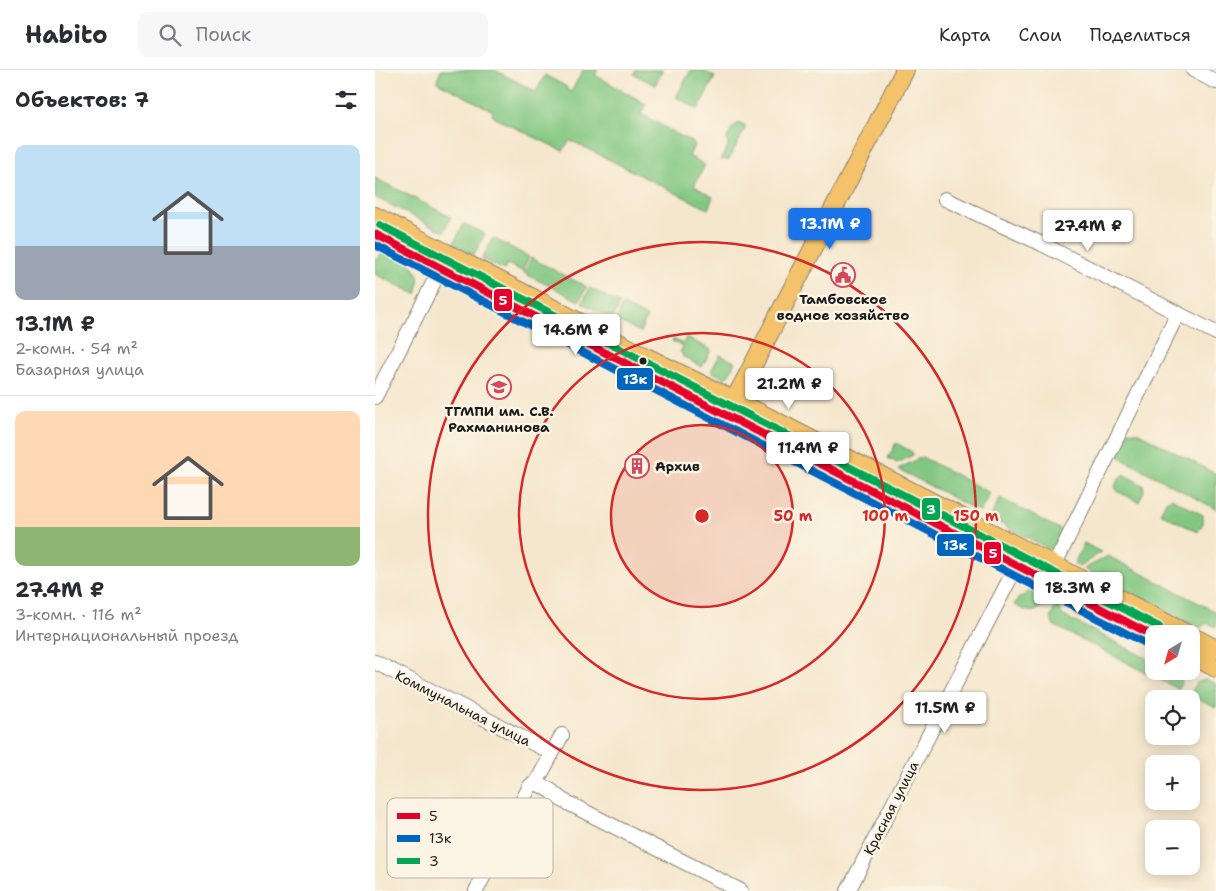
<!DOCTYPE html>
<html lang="ru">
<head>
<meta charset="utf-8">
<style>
	:root { --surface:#fff; --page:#f7f7f7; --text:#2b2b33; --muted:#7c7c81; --line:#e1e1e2; --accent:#1a73e8 }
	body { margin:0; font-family:"Shantell Sans",sans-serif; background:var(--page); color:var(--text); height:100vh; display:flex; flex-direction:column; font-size:19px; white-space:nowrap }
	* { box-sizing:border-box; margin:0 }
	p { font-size:16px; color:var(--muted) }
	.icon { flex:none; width:28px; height:28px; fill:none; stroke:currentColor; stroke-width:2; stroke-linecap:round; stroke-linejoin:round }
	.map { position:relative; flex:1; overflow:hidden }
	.sheet { display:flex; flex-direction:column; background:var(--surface); width:375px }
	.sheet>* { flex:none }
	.needle { width:32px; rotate:217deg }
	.controls { position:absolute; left:770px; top:555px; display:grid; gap:10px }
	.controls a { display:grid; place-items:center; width:55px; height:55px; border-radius:10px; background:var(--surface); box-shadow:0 2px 12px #0003; font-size:25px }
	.price { position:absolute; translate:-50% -42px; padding:0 11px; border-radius:5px; background:#fff; color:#222; font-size:16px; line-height:32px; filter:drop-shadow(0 1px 2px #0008) }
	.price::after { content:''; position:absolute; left:50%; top:30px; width:15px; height:11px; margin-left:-8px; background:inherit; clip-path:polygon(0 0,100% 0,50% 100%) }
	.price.active { background:var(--accent); color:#fff }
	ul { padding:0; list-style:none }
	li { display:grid; align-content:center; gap:10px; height:265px; padding:0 15px }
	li+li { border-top:1px solid var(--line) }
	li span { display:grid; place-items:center; height:155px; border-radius:10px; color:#555 }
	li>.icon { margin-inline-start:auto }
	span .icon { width:90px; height:90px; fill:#fffc; stroke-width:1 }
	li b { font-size:21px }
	h2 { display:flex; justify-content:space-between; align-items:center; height:60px; padding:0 15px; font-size:21px }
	header { display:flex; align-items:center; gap:30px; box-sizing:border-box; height:70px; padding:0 25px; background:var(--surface); border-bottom:1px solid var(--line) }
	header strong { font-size:24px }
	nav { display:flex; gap:28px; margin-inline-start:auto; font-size:18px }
	.search { width:350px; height:45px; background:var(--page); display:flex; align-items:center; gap:12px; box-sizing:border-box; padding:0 18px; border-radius:10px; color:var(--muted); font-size:19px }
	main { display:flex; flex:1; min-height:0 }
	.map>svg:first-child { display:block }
</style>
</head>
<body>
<header>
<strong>Habito</strong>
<div class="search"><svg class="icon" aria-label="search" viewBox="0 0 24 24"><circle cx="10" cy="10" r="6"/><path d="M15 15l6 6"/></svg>Поиск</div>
<nav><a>Карта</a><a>Слои</a><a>Поделиться</a></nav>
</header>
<main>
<section class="sheet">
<h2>Объектов: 7<svg class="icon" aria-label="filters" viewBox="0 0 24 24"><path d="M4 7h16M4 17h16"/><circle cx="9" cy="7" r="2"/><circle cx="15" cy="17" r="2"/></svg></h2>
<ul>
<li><span style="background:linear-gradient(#bfe0f5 65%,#9aa5b1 0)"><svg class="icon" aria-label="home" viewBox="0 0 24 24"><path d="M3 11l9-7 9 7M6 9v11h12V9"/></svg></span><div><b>13.1M ₽</b><p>2-комн. · 54 m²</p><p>Базарная улица</p></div></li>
<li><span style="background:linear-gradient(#ffd9b3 75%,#8fb573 0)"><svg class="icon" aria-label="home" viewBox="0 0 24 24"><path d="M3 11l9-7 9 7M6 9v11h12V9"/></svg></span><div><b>27.4M ₽</b><p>3-комн. · 116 m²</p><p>Интернациональный проезд</p></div></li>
</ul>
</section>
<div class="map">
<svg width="841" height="821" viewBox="0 0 841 821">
	<rect width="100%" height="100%" fill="#fcf5e5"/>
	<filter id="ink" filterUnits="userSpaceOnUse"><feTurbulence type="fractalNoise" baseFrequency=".02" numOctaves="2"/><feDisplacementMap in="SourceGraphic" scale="10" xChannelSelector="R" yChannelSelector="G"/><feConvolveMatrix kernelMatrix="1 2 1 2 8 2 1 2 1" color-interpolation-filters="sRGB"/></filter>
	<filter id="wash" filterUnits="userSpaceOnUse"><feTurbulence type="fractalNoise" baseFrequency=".0096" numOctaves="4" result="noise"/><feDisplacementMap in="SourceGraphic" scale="20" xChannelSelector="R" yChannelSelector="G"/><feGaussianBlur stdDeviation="1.12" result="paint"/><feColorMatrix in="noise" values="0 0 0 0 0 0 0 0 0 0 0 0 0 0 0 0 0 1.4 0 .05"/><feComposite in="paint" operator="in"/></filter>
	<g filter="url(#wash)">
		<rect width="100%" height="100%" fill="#f5e7ce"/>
		<path fill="#83c882" stroke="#50724f" d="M66,0h54l41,22 9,-17 22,12 -1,2 5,3 12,-22h15l-3,5 51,29 -5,10 54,30 -6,12 16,9 -11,21 19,11 -5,12 -138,-69 -7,11 -68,-33 -3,-3 1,-4 -56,-29v-2z
			M261,0h27l-8,15 -21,-11z
			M316,0h11l13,7 -17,32 -22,-12z
			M362,54h3l6,3 -17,32 -8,1 7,-14 -1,-8 5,-10z
			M0,108l76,39 -7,15 -69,-35z
			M89,154l21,10 -11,21 -21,-11z
			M118,168l36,19 -7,14 -15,-7 -3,6 -22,-11z
			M8,180c22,10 43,16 33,44l-41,-20v-15l3,1z
			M156,188l56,29 -8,14 -55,-28z
			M215,218l30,16 -7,14 -31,-15z
			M248,235l24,12 -7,15 -24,-12z
			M311,267l25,13 -9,17 -20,-11 1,-2 -3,-2 3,-5 -11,-6 1,-2 10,5z
			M345,285l15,7 -7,14 -4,2 -13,-7z
			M753,361l9,1 79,42v35l-92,-49 -5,-4 -1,-6z
			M521,373l16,9 1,3 -16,8 -9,-5z
			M547,387l68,36 -10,19 -82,-43z
			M747,405h3l18,10 1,6 -5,11 -22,-11 -2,-5 4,-8z
			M625,428l63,33 2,2 -10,19 -65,-34z
			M796,428l32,17v8l-5,9 -38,-19 6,-12z
			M709,473l17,9 -22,15 -5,-3z
			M733,486l108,56v15l-9,-4 -6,4h-4l-113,-58z
			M654,521l8,1 10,4c-10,20 -14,18 -33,9l4,-6z
			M682,532l5,13 92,47v9c12,0 23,-2 28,11l-4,7 -125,-64 -2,-8z
			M831,609l10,5v24l-26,-13 6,-12z"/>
	</g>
	<g filter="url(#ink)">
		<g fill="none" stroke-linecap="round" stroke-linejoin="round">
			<defs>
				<path id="minor" d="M818,0l23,12
					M570,129l97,45 174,89
					M0,327l66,-129
					M679,496l124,-253
					M0,592l177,91
					M161,713l14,7 12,10 179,91
					M101,821l54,-105 6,-3 26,-48
					M473,821l169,-326"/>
				<path id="major" d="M0,146l271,141 112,55 429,222
					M0,164l779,402
					M354,340l24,-45 152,-295
					M816,566l25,13
					M816,585l25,13"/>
			</defs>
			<use href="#minor" stroke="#888275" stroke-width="16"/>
			<use href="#major" stroke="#888275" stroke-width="20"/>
			<use href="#minor" stroke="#fff" stroke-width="14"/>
			<use href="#major" stroke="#f3c26a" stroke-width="18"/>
			<defs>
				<path id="bus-1" d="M0,164l779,402"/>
				<path id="bus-2" d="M0,175l774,400"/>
				<path id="bus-3" d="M5,155l779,402"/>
			</defs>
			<use href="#bus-1" stroke="#fcf5e5" stroke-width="11"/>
			<use href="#bus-2" stroke="#fcf5e5" stroke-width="11"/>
			<use href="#bus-3" stroke="#fcf5e5" stroke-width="11"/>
			<use href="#bus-1" stroke="#e4002b" stroke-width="8"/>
			<use href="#bus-2" stroke="#0065bd" stroke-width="8"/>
			<use href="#bus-3" stroke="#00a651" stroke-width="8"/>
		</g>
	</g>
	<circle cx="327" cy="446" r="91" fill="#d62828" fill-opacity=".12"/>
	<g fill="none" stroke="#d62828" stroke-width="2.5">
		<circle cx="327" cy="446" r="91"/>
		<circle cx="327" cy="446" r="183"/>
		<circle cx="327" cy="446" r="274"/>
	</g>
	<defs>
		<symbol id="civic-ring" viewBox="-11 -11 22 22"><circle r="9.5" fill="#fcf5e5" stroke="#d1495b" stroke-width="1.5"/><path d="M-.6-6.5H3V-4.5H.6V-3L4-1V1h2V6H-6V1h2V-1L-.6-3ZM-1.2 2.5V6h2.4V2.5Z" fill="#d1495b"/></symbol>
		<symbol id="school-ring" viewBox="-11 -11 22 22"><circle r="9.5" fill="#fcf5e5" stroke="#d1495b" stroke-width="1.5"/><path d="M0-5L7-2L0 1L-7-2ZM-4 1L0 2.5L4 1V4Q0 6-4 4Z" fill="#d1495b"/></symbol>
		<symbol id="building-ring" viewBox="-11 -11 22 22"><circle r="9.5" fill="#fcf5e5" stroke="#d1495b" stroke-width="1.5"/><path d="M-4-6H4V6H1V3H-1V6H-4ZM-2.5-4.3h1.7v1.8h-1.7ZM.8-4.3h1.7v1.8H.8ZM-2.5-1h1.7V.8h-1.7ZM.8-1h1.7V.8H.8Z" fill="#d1495b"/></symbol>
	</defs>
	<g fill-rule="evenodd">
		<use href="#civic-ring" x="454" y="191" width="28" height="28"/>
		<use href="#school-ring" x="110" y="303" width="28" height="28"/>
		<use href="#building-ring" x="248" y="382" width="28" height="28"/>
	</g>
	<circle fill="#1c1c1c" stroke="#fcf5e5" stroke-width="2" cx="268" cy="291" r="4.5"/>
	<g text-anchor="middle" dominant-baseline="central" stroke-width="5" stroke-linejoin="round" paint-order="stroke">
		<g font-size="14" font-weight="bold" fill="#1c1c1c" stroke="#fcf5e5">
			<text x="468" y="229">Тамбовское<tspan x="468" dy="16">водное хозяйство</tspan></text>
			<text x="124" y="341">ТГМПИ им. С.В.<tspan x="124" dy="16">Рахманинова</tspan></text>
			<text x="280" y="396" text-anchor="start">Архив</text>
		</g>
		<g font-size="14" fill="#1c1c1c" stroke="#fcf5e5">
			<text transform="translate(88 638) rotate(27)">Коммунальная улица</text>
			<text transform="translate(516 738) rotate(-63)">Красная улица</text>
		</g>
	</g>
	<rect x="12" y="728" width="166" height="80" rx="8" fill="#fcf5e5" stroke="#b9b4a9" stroke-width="1"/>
	<rect x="22" y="743" width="23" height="6" fill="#e4002b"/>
	<rect x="22" y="765" width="23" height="7" fill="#0065bd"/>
	<rect x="22" y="788" width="23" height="6" fill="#00a651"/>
	<g font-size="14" fill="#1c1c1c">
		<text x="54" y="751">5</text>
		<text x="54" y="773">13к</text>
		<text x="54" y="796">3</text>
	</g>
	<circle cx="327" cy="446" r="8" fill="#d62828" stroke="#fcf5e5" stroke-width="2.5"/>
	<g font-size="15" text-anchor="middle" font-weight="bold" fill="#d62828" stroke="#fcf5e5" stroke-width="5" stroke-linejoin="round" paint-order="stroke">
		<text x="418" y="451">50 m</text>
		<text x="510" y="451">100 m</text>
		<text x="601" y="451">150 m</text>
	</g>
	<g stroke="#fcf5e5" stroke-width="2">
		<rect x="118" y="218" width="20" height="24" rx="5" fill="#e4002b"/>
		<rect x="241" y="297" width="38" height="24" rx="5" fill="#0065bd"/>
		<rect x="546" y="427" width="20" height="24" rx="5" fill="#00a651"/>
		<rect x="561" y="463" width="39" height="24" rx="5" fill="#0065bd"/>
		<rect x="608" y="471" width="19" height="24" rx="5" fill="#e4002b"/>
	</g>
	<g font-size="14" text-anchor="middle" font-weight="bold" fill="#fff">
		<text x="128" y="235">5</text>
		<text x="260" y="314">13к</text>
		<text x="556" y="444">3</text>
		<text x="580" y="480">13к</text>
		<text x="618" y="488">5</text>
	</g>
</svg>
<div class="controls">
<a><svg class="needle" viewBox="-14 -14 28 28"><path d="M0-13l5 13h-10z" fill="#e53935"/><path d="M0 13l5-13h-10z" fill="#7c7c81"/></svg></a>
<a><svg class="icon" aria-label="locate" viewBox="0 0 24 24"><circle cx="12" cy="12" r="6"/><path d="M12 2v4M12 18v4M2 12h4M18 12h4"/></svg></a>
<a>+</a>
<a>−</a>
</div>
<b class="price active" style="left:455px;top:180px">13.1M ₽</b>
<b class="price" style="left:713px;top:182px">27.4M ₽</b>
<b class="price" style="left:201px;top:286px">14.6M ₽</b>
<b class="price" style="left:414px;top:340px">21.2M ₽</b>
<b class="price" style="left:433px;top:404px">11.4M ₽</b>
<b class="price" style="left:703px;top:544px">18.3M ₽</b>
<b class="price" style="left:570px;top:664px">11.5M ₽</b>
</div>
</main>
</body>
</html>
